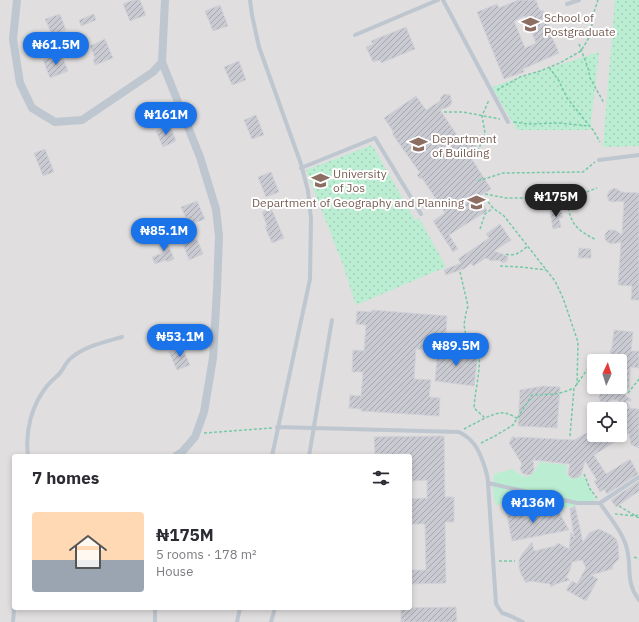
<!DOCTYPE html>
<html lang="en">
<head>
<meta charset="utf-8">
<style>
	:root { --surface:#fff; --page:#f7f7f7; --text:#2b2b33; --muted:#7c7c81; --line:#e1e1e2; --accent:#1a73e8 }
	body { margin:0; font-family:"IBM Plex Sans",sans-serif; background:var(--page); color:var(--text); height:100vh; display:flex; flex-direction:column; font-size:15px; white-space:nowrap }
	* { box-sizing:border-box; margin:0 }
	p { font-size:13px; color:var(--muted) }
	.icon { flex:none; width:22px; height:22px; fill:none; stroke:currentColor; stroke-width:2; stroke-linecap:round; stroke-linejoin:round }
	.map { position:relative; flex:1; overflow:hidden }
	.drawer { position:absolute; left:12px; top:454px; width:400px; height:156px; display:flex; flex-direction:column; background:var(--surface); border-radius:4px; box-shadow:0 2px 6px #0003 }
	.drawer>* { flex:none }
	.needle { width:26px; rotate:4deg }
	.controls { position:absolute; left:587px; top:354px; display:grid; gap:8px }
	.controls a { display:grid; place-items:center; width:40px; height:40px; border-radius:4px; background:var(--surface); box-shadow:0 2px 6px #0003; font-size:20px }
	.price { position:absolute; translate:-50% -34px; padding:0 9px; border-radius:14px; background:var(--accent); color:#fff; font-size:13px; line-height:26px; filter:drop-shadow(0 1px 2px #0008) }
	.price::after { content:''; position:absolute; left:50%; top:24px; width:12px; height:9px; margin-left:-6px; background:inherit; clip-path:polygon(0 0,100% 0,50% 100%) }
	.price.current { background:#222; color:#fff }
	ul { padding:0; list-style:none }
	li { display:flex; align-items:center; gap:12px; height:100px; padding:0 20px }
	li+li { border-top:1px solid var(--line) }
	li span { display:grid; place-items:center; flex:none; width:112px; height:80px; border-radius:4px; color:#555 }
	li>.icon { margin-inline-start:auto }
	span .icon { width:48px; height:48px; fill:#fffc; stroke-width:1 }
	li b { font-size:17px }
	h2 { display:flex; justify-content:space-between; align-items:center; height:48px; padding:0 20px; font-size:17px }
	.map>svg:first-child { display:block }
</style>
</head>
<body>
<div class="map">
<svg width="639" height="622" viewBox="0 0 639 622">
	<defs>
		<pattern id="grass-dots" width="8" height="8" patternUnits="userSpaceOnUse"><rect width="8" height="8" fill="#bbedd2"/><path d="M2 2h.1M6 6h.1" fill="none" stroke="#a2cdb7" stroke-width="1.8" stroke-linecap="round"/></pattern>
		<pattern id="building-hatch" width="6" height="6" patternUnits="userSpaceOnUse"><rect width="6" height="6" fill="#cacbd2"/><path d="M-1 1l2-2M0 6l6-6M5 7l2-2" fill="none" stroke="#a6a7ad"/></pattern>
	</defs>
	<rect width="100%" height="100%" fill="#efeded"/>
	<path fill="#e0dedf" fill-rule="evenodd" d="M0,0h639v622h-639zM594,361h26v26h-26zM594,409h26v26h-26zM14,456h396v152h-396z"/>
	<path fill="url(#grass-dots)" d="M615,0h24v146l-36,1z
		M599,52l-9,78h-73l-25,-43z
		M372,145l43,75 4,-2 27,49 -90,38 -13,-40 -37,-95z"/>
	<path fill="#bbedd2" d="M539,462l28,3 -1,10 18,2 12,24 -70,16 -1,-12c-9,-4 -19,-1 -29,0l-3,-11 1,-20 19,-5c13,12 20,10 26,-7z"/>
	<path fill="url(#building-hatch)" stroke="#d1d2d8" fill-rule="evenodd" d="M133,0h7l6,15 -16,6 -7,-17z
		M518,0h18l4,11 3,-1 10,24 -2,1 8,18 -36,16 1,3 -20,7 -27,-67 20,-8 2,4zM525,16l11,27 -11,5 -11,-27z
		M220,5l8,21 -15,5 -8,-20z
		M60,14l6,16 -14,5 -7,-16z
		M94,14l2,6 -15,6 -2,-6z
		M406,27l9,22 -34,14 -1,-3 -7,2 -7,-15 7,-3 -2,-3z
		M105,39l8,19 -18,7 -2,-6 2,-1 -5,-12z
		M61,53l7,18 -18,7 -7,-18z
		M239,61l7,19 -14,5 -8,-18z
		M445,94l5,1 2,7 -2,4 -10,4 23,34 4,-6 4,-3 4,1 3,3v4l-2,4 -10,3 25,39 -13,8 9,14 -38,24 9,14 -5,3 -20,-31 12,-8 -15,-23 -8,-12 -2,1 -3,-4 3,-2 -27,-38v-4l-9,-13 32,-22 10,14 14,-9 1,-4z
		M256,115l8,20 -12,4 -8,-19z
		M170,125l6,16 -13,6 -7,-16z
		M45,149l9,23 -11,4 -9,-23z
		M271,172l8,20 -13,5 -8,-20z
		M614,188l3,1 4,3 18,1v107h-8l1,-14 -14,-1 3,-43 -9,2 -5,-2 -2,-3v-5l4,-4h6l7,5 2,-34 -12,1 -3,-1 -2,-5 2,-5z
		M197,201l8,18 -16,6 -8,-18z
		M271,208l13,30 -12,5 -7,-16 2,-1 -5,-14z
		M561,209l2,8 -4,1 2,9 -8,2 -3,-18z
		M500,224l11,16 -17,11 14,5 -1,5 -4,2 -4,-3 -7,1 -6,-3 -13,8 -2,-3 -7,6 -18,6 -2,-5 17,-7 -3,-4 31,-21 -3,-4z
		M165,236l9,23 -7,3 -1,-2 -11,4 -3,-7 11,-4 -5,-14z
		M197,239l6,15 -14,6 -6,-16z
		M579,248l12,1v9h-13z
		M372,310l75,6 -1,18h-11l-1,16 -18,-1 -2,30 17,1 -2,17 11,1 -1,18 -78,-5v-2l-12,-1 1,-13 11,1 2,-24h-11l1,-22 11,1 2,-26 -10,-1 1,-13 15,1z
		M614,330l19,2 -2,19h8v17l-9,-1 -1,23h-5l2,7 5,2v2h-5l4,7 -13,-8h-5l-7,3 -5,-2 -1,-3v-2l4,-4 12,2v-7h5v-26h-11l3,-4 -2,-5 2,-5z
		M182,347l8,18 -13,5 -8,-18z
		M438,348l40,5 -4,33 -39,-5z
		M543,386l17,1 -3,41 -39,-2 2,-36z
		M624,408l15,1v39l-8,-3 -2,-12 -35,22 12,19 24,-15 8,15 -31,20 -3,-5 -4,3 -6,-11 3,-1 -12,-19 -4,14 -4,3h-6l-3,-4 2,-10 -37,-4 1,9 -2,5 -5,1 -5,-2 -2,-5 2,-4 -13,-21 4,-7 4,3v-2l57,3 20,-11v6h26v-20l6,-3z
		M444,436l1,61h9v25h-9l1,61 -36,1v-14h16l-1,-46h-15v-25l17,-1v-18l-17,1v-27h-12v2h-7v-2h-16l-1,-17z
		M639,481v10l-23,16 -5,-7z
		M521,503l3,15 35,-6 10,18 -57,11 -7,-35z
		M575,506l8,36 6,-9 10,-4 12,6 5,4 2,5 1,15 -6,6 -1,4 -21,6 7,4 -12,22 -20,-11 6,-9 5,3 9,-16 -4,-8 -10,2 -2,8 -4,7 4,3 -14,4 -5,3 -1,-3 -20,-3 -4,2 -5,-9 -2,-6v-8l3,-6 10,-12 2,9 21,-5 3,-3 11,6 2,-17 3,6 -4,-29z
		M456,607l1,15h-56v-14z"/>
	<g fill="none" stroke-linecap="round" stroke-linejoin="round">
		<path stroke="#74caa5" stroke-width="1.5" stroke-dasharray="3 2" stroke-linecap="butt" d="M579,44l9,24 2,10 14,25
			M549,67l10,14 8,17 26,32 7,12
			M497,90l23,-13 20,-6 20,-8 21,-12 9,-15 4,-24 4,-12
			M444,112h19l37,7
			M514,122l14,2 32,-1 29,3
			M476,156l9,-23 -3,-17 7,-16
			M478,181l25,-8 80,-1 12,-10
			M485,194l21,4h17l18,4 14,-6 16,2 26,-10
			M485,198l8,10 11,8 51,65 8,17 15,44 -1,43
			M543,202h24c4,23 9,27 29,38
			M480,229l5,-15 8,-6
			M506,254c10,3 15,-3 22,-8
			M500,266l21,1 25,3
			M460,272l8,34 -2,7 -2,12 3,17 4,5 8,5c2,19 -4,37 -5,56l11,10c14,-6 19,-8 33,1
			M628,393l11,-14
			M464,429l21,-11
			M204,433l68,-5
			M570,436l4,-48 18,-25 5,-10
			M481,443l14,-7 18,-11 19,-30c19,-1 24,1 42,-7
			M584,474l6,15 7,9
			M619,506l20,12
			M615,514c7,0 19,3 24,1
			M634,557l5,2
			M499,561h16"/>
		<path stroke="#bec6cf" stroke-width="4" d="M250,0l2,15 7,32 42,117 7,27 3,28 -1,60 -38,177
			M443,0l65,122
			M567,4l12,-4
			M355,35l83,-35
			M599,160l40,-5
			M301,168l74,-30 46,76
			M277,427l182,5c6,3 11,7 15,12 6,7 14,30 14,39l89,20h23l39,-26
			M28,456c-3,-24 3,-50 19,-70 4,-5 9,-9 13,-13 4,-5 6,-11 11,-15 14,-12 34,-16 51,-21
			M309,456l23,-136
			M488,483l8,121 6,9c9,2 13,6 21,9
			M600,503c9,14 23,29 27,46 5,20 -2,32 12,51
			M155,608v14
			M13,622l1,-14
			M237,622l3,-14
			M271,622l4,-14"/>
		<path stroke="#bec6cf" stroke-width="8" d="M17,0l-4,39 7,44 12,25 23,14 27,-2 71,-48 9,-10
			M165,0l-3,62 38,95 16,52 3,27 -2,54 -4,68 -9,54 -9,25 -13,15 -6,4"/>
	</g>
	<defs>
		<symbol id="school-bare" viewBox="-9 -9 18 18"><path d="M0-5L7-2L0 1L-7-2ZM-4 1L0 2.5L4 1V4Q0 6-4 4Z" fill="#8d6e63" stroke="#fff" stroke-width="2.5" paint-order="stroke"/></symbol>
		<symbol id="university-bare" viewBox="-9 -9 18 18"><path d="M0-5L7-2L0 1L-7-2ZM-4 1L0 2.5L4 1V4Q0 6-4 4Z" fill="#8d6e63" stroke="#fff" stroke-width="2.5" paint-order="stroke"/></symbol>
	</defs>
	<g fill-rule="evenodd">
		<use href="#school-bare" x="518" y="12" width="25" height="25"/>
		<use href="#school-bare" x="406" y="132" width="25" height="25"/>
		<use href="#university-bare" x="308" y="168" width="25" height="25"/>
		<use href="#school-bare" x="464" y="190" width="25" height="25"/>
	</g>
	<g text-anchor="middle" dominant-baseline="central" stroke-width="4" stroke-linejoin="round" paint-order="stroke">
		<g font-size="12" fill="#785e54" stroke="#fff" text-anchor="start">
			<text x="544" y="17">School of<tspan x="544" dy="14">Postgraduate</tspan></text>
			<text x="432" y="138">Department<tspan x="432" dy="14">of Building</tspan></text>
			<text x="333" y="173">University<tspan x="333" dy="14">of Jos</tspan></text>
			<text x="464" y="202" text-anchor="end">Department of Geography and Planning</text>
		</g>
	</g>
</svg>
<div class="controls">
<a><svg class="needle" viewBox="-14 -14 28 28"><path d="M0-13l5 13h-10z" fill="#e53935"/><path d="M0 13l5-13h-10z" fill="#7c7c81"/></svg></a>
<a><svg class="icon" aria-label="locate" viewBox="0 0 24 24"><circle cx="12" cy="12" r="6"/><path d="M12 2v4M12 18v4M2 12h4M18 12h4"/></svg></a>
</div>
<b class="price" style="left:56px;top:66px">₦61.5M</b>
<b class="price" style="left:166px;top:136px">₦161M</b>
<b class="price current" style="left:556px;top:218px">₦175M</b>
<b class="price" style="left:164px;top:252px">₦85.1M</b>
<b class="price" style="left:180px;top:358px">₦53.1M</b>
<b class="price" style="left:456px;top:367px">₦89.5M</b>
<b class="price" style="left:533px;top:524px">₦136M</b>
<section class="drawer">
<h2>7 homes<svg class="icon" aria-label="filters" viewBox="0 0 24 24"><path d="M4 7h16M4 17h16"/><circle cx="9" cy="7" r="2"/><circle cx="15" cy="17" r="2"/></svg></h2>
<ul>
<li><span style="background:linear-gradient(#ffd9b3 60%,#9aa5b1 0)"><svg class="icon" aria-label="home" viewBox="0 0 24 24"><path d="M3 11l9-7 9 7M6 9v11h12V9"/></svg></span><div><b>₦175M</b><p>5 rooms · 178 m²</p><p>House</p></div></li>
</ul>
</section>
</div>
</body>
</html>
